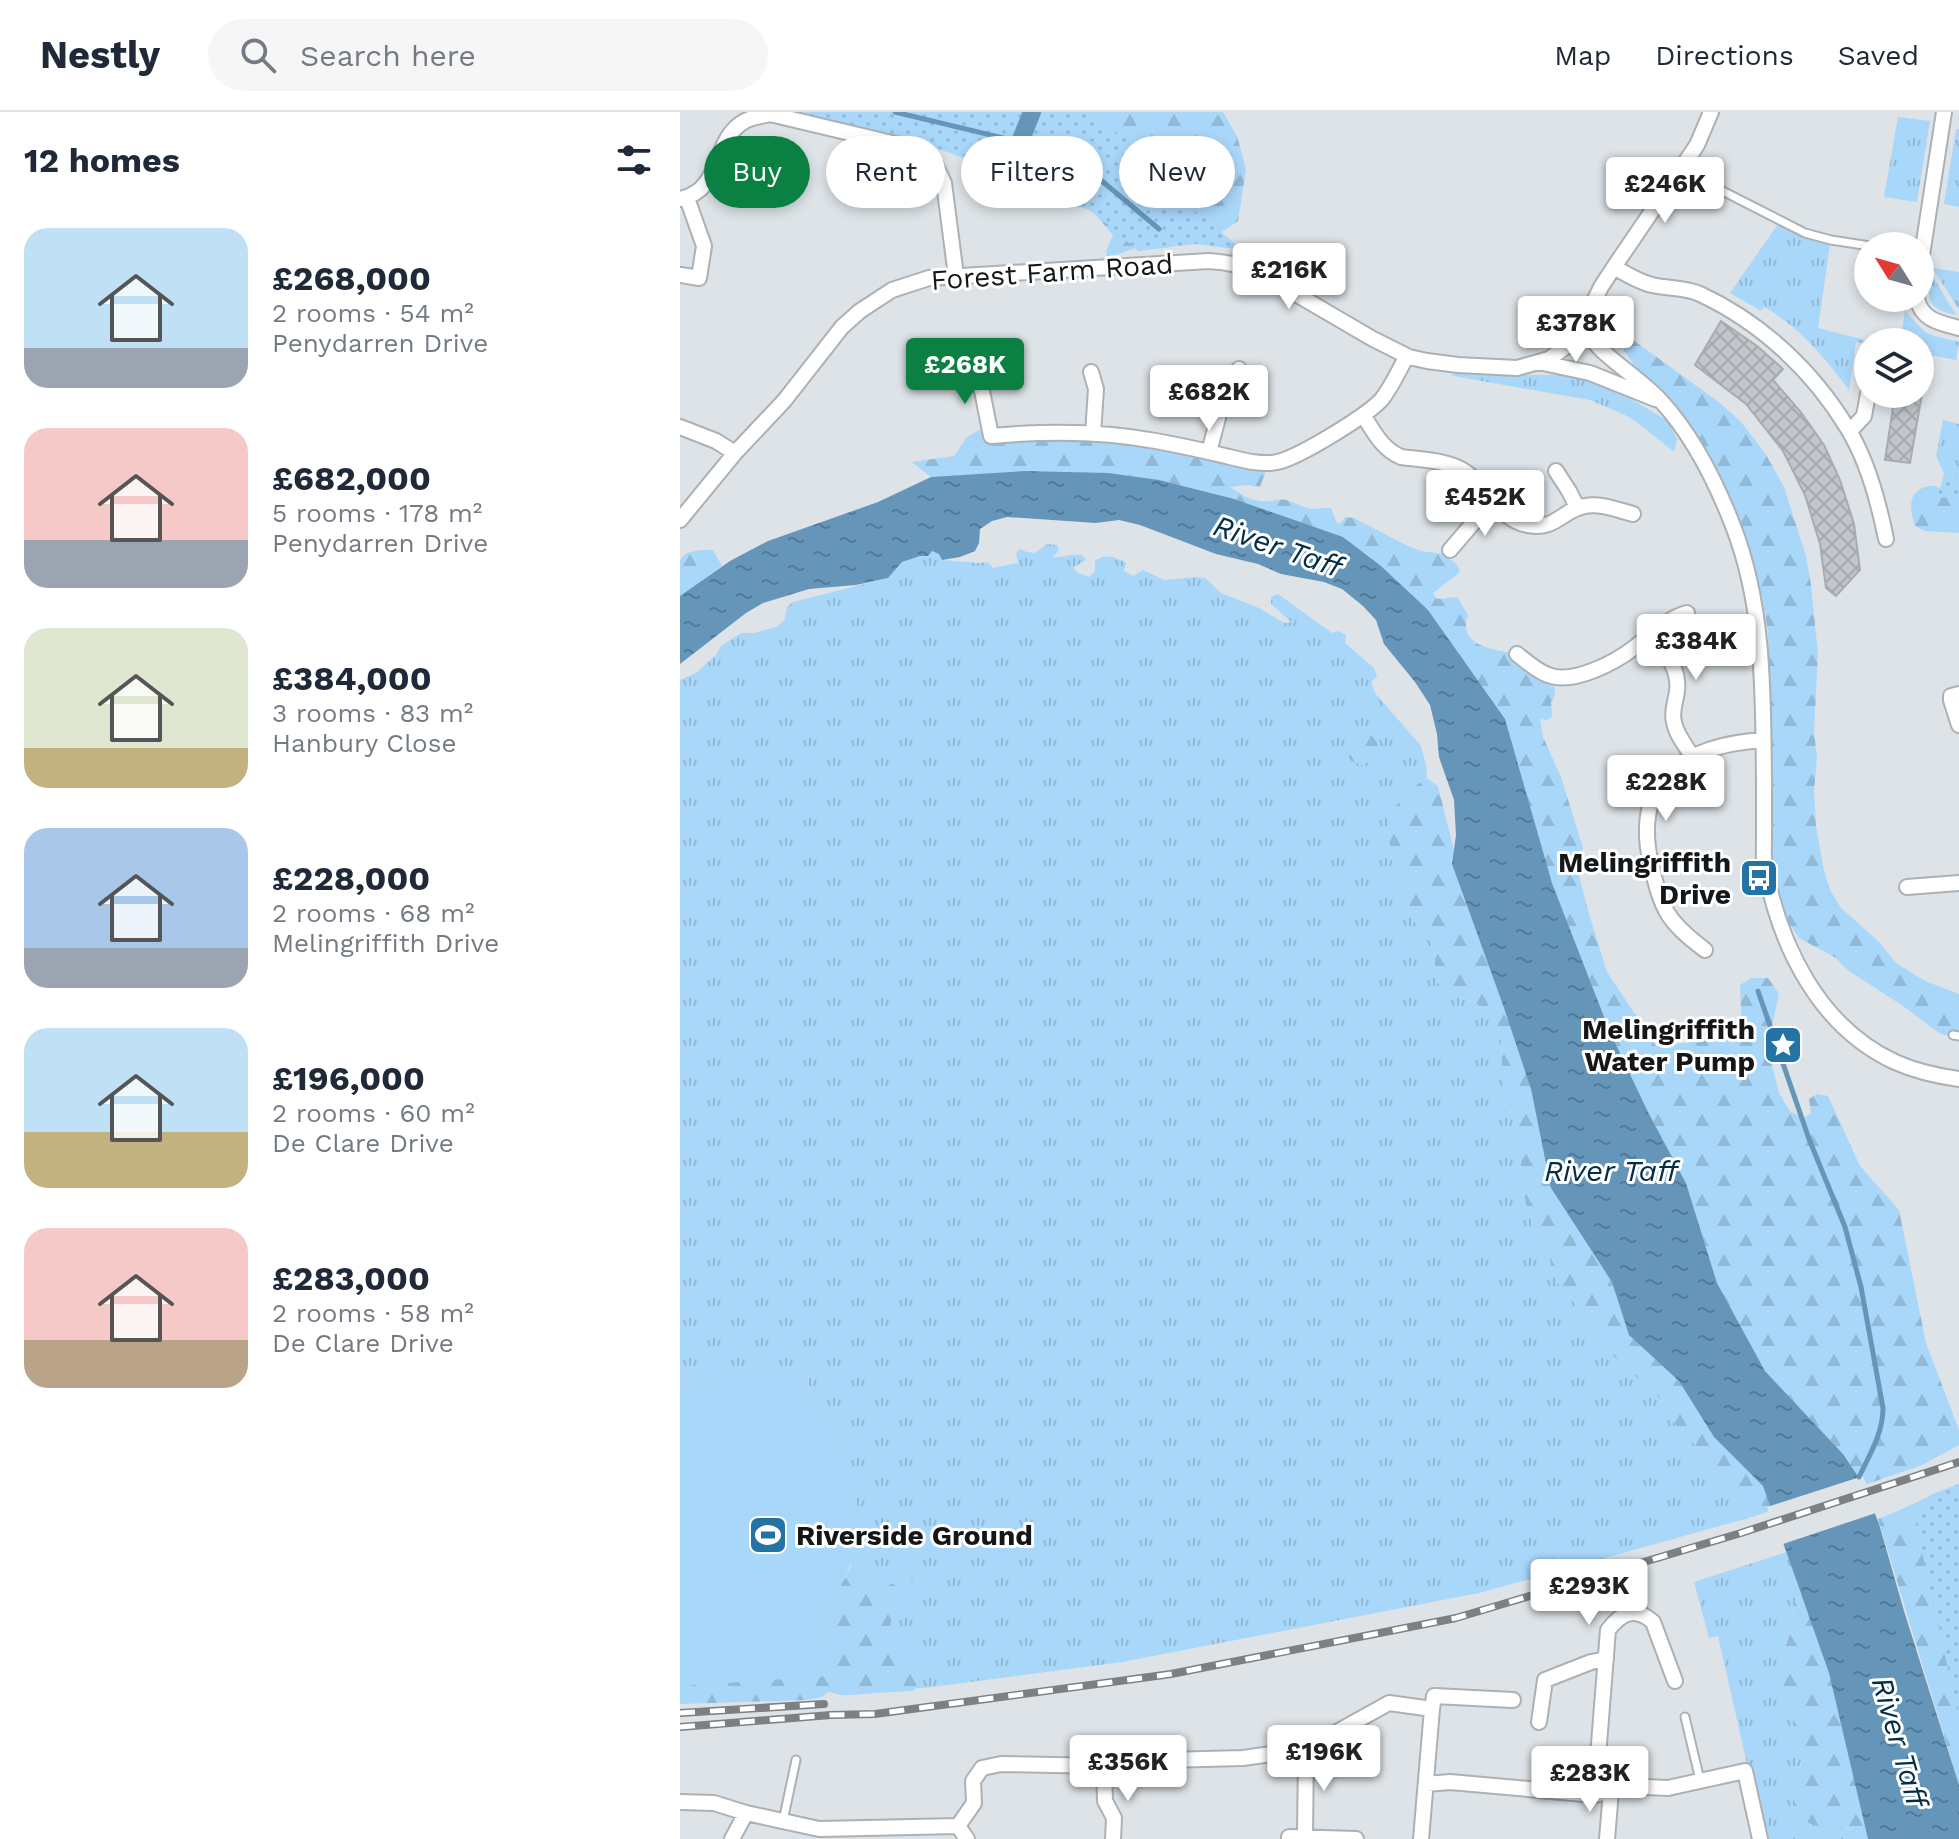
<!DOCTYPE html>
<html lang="en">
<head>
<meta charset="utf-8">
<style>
	:root { --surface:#fff; --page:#f6f6f7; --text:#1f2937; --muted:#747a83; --line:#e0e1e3; --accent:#0b8043 }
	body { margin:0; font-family:"Work Sans",sans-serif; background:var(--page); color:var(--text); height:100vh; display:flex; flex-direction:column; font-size:30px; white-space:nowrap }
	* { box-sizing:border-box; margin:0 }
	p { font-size:26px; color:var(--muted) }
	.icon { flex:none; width:44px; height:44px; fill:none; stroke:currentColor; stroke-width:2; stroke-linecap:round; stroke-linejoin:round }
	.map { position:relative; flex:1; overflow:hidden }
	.sheet { display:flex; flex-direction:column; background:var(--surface); width:680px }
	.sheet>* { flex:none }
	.banner { position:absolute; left:24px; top:24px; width:760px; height:72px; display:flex; gap:16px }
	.needle { width:52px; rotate:307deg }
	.buttons { position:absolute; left:1174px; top:120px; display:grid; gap:16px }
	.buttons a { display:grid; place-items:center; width:80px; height:80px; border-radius:50%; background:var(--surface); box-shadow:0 4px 12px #0003; font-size:40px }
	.price { position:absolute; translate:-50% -68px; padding:0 18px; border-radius:8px; background:#fff; color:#222; font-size:26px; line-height:52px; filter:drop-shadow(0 2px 4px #0008) }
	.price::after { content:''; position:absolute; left:50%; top:48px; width:24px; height:18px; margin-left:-12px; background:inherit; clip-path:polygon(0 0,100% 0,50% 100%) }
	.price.on { background:var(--accent); color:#fff }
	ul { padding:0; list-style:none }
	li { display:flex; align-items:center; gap:24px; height:200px; padding:0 24px }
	li span { display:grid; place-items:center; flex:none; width:224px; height:160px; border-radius:24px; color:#555 }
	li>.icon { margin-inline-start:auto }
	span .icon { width:96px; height:96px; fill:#fffc; stroke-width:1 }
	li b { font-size:34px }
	h2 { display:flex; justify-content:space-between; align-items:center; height:96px; padding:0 24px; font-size:34px }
	.chip { padding:0 28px; border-radius:36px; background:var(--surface); box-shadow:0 4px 12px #0003; font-size:28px; line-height:72px }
	.chip.on { background:var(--accent); color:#fff }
	header { display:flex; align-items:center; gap:48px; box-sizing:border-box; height:112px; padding:0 40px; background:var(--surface); border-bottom:2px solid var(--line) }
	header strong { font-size:38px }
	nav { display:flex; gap:44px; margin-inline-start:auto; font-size:28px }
	.search { width:560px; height:72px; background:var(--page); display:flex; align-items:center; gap:20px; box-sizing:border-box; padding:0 28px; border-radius:44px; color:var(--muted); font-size:30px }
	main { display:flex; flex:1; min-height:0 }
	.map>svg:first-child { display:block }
</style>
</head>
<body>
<header>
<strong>Nestly</strong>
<div class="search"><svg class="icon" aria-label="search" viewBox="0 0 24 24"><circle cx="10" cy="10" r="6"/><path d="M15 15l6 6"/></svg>Search here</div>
<nav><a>Map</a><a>Directions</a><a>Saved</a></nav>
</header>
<main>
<section class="sheet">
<h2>12 homes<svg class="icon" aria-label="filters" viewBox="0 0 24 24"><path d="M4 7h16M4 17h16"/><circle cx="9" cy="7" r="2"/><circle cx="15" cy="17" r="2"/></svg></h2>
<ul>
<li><span style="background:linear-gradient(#bfe0f5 75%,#9aa5b1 0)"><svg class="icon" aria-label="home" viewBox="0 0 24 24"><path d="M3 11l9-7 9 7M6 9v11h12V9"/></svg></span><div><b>£268,000</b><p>2 rooms · 54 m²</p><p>Penydarren Drive</p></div></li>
<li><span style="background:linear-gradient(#f6c9c9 70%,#9aa5b1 0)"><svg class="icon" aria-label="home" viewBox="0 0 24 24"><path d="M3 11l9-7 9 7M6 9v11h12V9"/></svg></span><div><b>£682,000</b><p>5 rooms · 178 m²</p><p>Penydarren Drive</p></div></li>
<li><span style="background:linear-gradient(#dfe7d0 75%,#c2b280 0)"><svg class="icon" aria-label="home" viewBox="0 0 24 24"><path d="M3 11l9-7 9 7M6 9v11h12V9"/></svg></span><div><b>£384,000</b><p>3 rooms · 83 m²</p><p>Hanbury Close</p></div></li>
<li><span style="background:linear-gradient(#a9c7e8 75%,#9aa5b1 0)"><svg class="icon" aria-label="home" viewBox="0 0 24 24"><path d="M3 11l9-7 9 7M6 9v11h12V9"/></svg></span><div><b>£228,000</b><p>2 rooms · 68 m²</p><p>Melingriffith Drive</p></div></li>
<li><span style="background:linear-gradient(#bfe0f5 65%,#c2b280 0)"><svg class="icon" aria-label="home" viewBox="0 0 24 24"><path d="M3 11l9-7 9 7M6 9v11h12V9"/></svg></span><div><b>£196,000</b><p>2 rooms · 60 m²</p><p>De Clare Drive</p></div></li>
<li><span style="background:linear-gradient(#f6c9c9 70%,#b9a48a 0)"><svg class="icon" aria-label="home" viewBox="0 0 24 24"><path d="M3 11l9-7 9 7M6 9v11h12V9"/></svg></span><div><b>£283,000</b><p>2 rooms · 58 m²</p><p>De Clare Drive</p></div></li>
</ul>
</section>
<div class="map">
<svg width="1279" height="1727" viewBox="0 0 1279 1727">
	<defs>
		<pattern id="grass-tufts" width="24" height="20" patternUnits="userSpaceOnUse" patternTransform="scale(2)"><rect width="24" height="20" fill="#a9d7f9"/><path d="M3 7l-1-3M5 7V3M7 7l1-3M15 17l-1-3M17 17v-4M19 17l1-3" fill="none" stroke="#91b8d5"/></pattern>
		<pattern id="forest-firs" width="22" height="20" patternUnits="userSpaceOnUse" patternTransform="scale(2)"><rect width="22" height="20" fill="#a9d7f9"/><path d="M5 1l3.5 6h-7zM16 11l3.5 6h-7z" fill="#91b8d5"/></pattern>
		<pattern id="park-dots" width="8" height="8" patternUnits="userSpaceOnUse" patternTransform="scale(2)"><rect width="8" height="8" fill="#a9d7f9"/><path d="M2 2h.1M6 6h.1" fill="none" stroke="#91b8d5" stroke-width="1.8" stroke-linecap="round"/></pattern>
		<pattern id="water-ripples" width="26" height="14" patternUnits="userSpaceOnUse" patternTransform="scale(2)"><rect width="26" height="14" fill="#6596ba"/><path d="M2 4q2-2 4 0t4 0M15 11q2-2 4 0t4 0" fill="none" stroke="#527996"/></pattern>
		<pattern id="building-cross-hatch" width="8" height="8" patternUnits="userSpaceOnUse" patternTransform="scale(2)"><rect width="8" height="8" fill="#c1c6cb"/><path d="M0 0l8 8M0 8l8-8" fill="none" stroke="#a5a9ae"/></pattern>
	</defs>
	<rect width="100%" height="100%" fill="#dde3e7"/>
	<path fill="url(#grass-tufts)" d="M1218,5l32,4 -13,81 -33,-5z
		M1276,17h3v78l-15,-3z
		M1098,112l24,12 28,8 -12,84 55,14h-5v2l-12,-2 -7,48c-24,-32 -49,-63 -85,-83l-3,4 -31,-18z
		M1253,156l26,4v38l-26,-41z
		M1252,163l24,40c-28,-7 -30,-13 -24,-40z
		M1225,199l20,21 9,4 25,6 -3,18 -36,-7v-11h-20z
		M772,262l111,1 32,8 31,13 42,25 9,18 -3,13 -36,-29 -13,-8 -35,-15 -137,-24z
		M1263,308l16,4v54l-15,-4 -8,-18z
		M367,432l10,1 2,5 -7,8 18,-3h12l4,5 -13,8 5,5 11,4 6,-6v-10c10,-8 21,-4 31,2l-2,8 9,5 10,-6 21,10 32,-3 9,1 16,15 38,15 25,15 7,-1 -20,-18v-7l7,-3 54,39 7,-2 7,4 -1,8 29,25 3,8 -6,6 4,11 46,53 5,19 1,13 -12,8 -21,22 -6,20 3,28 12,39 12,27 16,21 4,19v14l7,13 35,15 18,16 6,19 1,25 15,65 6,58 5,28 21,36 2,16 7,16 31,38 11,22 16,16 48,43 11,22 32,33 34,50 11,10 -273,76 -357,69 -190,25 -79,8h-11l-14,-4 -1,-65 14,-43 10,-17 -5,-122 -8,-18 -29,-32 -1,-26 -128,11v-699l16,-7 20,-18 5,-9 20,-13h13l22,-6 8,-6 3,-14 6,-5 95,-24 14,-16 18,-6 8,-1 3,-4 9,3 2,6 37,3 9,-1 5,6 25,-5 -2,-9 3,-5 8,3 8,1z
		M1107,1440l14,43 -7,7 -1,24 -9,25 -6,10 -1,13 10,20 16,65c-10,19 -11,27 -8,48l28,18 18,-1 13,8 3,7h-93l-46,-203 -9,2 -15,-56z"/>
	<path fill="url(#forest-firs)" d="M117,0h426l14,24 9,33 -8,52 -21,14 -64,4 -20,10 -25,9 -2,-7 7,-16c-12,-13 -23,-34 -44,-26l-10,-16 -31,-15 -40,-11 -54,-20 -34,-4 -76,-21z
		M949,225l91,66 21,19 24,31 19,34 22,69 5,29 7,69 -4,78 3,26 -3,33 2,35 8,45 6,19 11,18 37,33 18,22 29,18 34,13v45l-20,-6 -36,-27 -57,-37 -10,-11 -37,-20 -12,-18 -8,-18 -9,-64 -2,-205 -6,-37 -9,-34 -11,-35 -20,-46 -16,-29 -19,-33 -50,-50 -13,-18v-10z
		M299,318l9,4 8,9 47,-6 5,3 6,-3 49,3 165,26 -8,21 -12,-2 -18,2c9,6 19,13 30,14 8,2 18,-3 26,-1 8,2 16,7 25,9 6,0 13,-2 20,-1l6,15h4l4,-6 9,1 54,28 13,5 23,3 13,11 3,7 -27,21 4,6 20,-2 11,18c-11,32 25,34 47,39l5,13c16,-2 46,16 31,35l1,15 -5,3 -7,-1 3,18 18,40 22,71 -8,13 14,53 18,58 49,74 73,-8 13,-5 -2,-48 11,-7h17l11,16 -12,52 12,47 11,18 13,7 8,-4 -2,-15 8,-5 11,2 32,70 39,44 27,133 33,87v15l-37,20 -58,20 -21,-31 -78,-83 -48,-88 -31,-100 -38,-71 -38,-80 -58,-149 -188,-317 -427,-81 -6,-8 -19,-15 42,-6 13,-19z
		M1249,374h7l9,7 14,5v35l-34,-2 -10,-5c-5,-17 -9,-35 14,-40z
		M20,438h13l9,16 -18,13 -24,24v-43l6,-7z
		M677,619c14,0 18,7 23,19l-8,10 -10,5 -11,-4 -6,-12 3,-13z
		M747,666l11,8 16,64 27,51 282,585 9,24 -20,7 -11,-10 -34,-50 -32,-33 -11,-22 -48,-43 -16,-16 -11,-22 -31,-38 -7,-16 -2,-16 -21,-36 -5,-28 -6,-58 -12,-40 -3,-25 -1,-25 -6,-19 -18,-16 -35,-15 -7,-13v-14l-4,-19 -16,-21 -12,-27 -12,-39 -3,-28 6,-20 21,-22z
		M1279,1372v301l-81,-266c27,-10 53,-25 81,-35z
		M179,1462l6,8 3,9 8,2c9,-7 19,-10 29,-16l7,4c0,21 -16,25 -21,40 -3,10 2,23 5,33l15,2 11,6 1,14 -10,15 -71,4 -14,-3 -6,5 -16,3 -126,4v-18l43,-3 103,-64 15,-36 8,-8z
		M1121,1483l8,2 85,242h-37c-12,-26 -32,-6 -50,-17 -3,-2 -5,-6 -8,-10 -13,-16 -4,-37 4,-53l-16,-65 -10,-20 1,-13 6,-10 9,-25 1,-24z"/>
	<path fill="url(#park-dots)" d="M117,0h286l67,41 44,57 49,40 -47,-6 -58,7 -69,-60 -42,-19z
		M1264,362l15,4v23l-21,-5z
		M1279,1372v235l-43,-194 14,-30z"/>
	<path fill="#a9d7f9" d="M128,1256l1,26 29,32 8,18 5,16 6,39 1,18 -2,35 -30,67 5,57 -151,10v-307z"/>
	<path fill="url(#water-ripples)" d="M344,359l84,2 51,7 75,19 109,38 38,29 47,44 77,109 47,164 58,149 38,80 38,71 31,100 48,88 78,83 21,31 15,39 25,87 55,174v54h-91l-39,-166 -66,-187 -49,-49 -35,-56 -50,-46 -17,-53 -61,-94 -20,-99 -28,-84 -51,-141 4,-29 -2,-35 -15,-43 -2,-23 -7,-29 -15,-23 -31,-38 -8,-24 -13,-14 -21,-17 -18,-7 -43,-8 -23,-10 -42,-10 -76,-29 -21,-5 -23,3 -89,-6 -15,4 -12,8 -1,14 -4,8 -15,6 -18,3 -3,-6 -7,-3 -4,5h-8l-18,6 -14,16 -32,7 -47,4 -46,14 -17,10 -66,51v-68l50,-35 38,-20 110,-39 53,-25z"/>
	<path fill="#dde3e7" d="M1183,1364l16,36 -99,33 -13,-38z"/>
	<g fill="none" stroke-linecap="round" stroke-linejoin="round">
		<path stroke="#6596ba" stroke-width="5" d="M215,0l125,30 45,16 31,18 63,53
			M1078,879l51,148 36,88 16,60 22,121c0,25 -13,46 -24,69"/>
		<path stroke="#6596ba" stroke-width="18" d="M340,30l12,-30"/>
	</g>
	<path fill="url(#building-cross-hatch)" stroke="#a6acb0" stroke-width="2" d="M1041,209l36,25 26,23 -10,11 27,31 24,34 16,35 14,44 6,46 -24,26 -10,-8 -6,-44 -15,-49 -22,-44 -37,-47 -51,-39z
		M1215,282h27l-12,69 -25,-3z"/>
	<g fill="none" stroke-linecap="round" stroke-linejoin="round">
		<defs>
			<path id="service" d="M1015,65l110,56 26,7 39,6
				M1273,923l6,1
				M1005,1605l15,63
				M103,1709l13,-61"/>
			<path id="minor" d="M0,87c44,-9 31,-60 65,-78 7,-4 17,-5 25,-7l147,35 19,17 8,17 12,93
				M934,155c12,7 25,15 38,18 17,4 33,2 48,9 62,29 113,77 148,135 19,31 31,75 38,110
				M1240,156l24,-156
				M1,163l18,3 5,-32 -17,-48
				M1237,186c4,22 23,25 42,30
				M902,214c8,10 14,20 24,28 18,16 38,29 55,47 32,35 55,81 72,125 32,82 30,171 31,257 0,18 0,37 0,55 0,10 -1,20 1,30 15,78 54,159 130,194 20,9 42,14 64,17
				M858,250l52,11 65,26
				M411,260l5,17 -3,45
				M306,264l-4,15 9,45c54,-5 111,-5 165,5 21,4 41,8 61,13 19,4 41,12 60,8 21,-4 91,-47 105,-63 10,-13 17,-29 25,-43
				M683,303c11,17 19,34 38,42 22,3 48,3 66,16 22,15 31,46 60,52 29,6 36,-16 58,-19 15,-3 33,4 48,8
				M0,315l36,14 19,12
				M1170,319l14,-15 4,-22
				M529,340l14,-53 16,-30
				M876,359l13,20 8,16
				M0,408l55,-67 49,-52 58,-74 18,-16 32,-21 37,-12 280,-17c19,1 34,4 51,12l113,66 36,18 18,4 31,4 59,3 32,-9 22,-16 8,-11 22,-45 13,-20 83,-122 14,-33
				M770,438l42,-49
				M970,523c14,17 30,32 27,56 -1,10 -6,20 -3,31 2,12 11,23 18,34
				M837,542c10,8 20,17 31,21 25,10 68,-13 87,-28 18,-13 31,-28 52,-34
				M1279,582l-8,2v4l8,25
				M1227,775l52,-4
				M1025,838c-38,-29 -43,-39 -54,-86 -20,-86 36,-119 112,-124
				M752,1597l2,-13 79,4
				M859,1610l6,-42 46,-18 15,-3
				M424,1654l1,35 9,17 -1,21
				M746,1672l24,-2 145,13 16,-4 13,-5 44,2 77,-17 15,68
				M915,1683l13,-165c13,-17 27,-24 45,-8l22,59
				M0,1690l34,1 32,10 73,16 139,-3 9,13
				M278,1714l16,-23 -1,-22 9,-13 19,-4 103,2 23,-5 116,-3 63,-9 83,-46 43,6 -11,130
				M625,1726l1,-89
				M52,1727l14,-26
				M609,1727v-2l67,2
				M927,1727l4,-48"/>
		</defs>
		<use href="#service" stroke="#abb1b5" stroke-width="11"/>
		<use href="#minor" stroke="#abb1b5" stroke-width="18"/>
		<use href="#service" stroke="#fff" stroke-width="7"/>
		<use href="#minor" stroke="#fff" stroke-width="14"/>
		<defs>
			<path id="rail" d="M0,1601l144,-9
				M0,1615l151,-12 44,-1 296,-40 285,-56 285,-85 218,-71"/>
		</defs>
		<use href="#rail" stroke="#7c8083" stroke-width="8"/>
		<use href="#rail" stroke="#fff" stroke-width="5" stroke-dasharray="15" stroke-linecap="butt"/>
	</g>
	<defs>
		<symbol id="bus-square" viewBox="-11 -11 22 22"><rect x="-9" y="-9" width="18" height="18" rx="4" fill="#2373a4" stroke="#fff"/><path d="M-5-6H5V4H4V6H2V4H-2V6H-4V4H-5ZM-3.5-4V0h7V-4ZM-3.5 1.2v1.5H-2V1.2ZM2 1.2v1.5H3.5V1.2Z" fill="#fff"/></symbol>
		<symbol id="sight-square" viewBox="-11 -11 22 22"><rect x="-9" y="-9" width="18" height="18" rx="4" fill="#2373a4" stroke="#fff"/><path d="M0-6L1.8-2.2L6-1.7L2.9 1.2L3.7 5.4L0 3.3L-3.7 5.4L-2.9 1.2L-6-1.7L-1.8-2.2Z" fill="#fff"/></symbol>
		<symbol id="stadium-square" viewBox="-11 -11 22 22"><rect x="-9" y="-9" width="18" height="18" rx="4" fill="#2373a4" stroke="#fff"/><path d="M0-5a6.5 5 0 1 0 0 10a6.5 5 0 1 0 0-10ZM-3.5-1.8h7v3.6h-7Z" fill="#fff"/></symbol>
	</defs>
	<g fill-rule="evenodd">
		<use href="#bus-square" x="1057" y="744" width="44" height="44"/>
		<use href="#sight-square" x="1081" y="911" width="44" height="44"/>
		<use href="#stadium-square" x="66" y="1401" width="44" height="44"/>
	</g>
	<g text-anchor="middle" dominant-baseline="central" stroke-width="6" stroke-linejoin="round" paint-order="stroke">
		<g font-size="28" fill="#141617" stroke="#fff">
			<text transform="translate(372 160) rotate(-4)">Forest Farm Road</text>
		</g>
		<g font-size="28" font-weight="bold" fill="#141617" stroke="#fff" text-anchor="end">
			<text x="1051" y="750">Melingriffith<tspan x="1051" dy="32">Drive</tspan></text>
			<text x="1075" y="917">Melingriffith<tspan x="1075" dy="32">Water Pump</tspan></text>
			<text x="116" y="1423" text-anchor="start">Riverside Ground</text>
		</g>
		<g font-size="30" font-style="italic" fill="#042e46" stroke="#fff">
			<text transform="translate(598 434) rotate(19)">River Taff</text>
			<text x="931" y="1058">River Taff</text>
			<text transform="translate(1220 1630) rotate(74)">River Taff</text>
		</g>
	</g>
</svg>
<div class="buttons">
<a><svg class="needle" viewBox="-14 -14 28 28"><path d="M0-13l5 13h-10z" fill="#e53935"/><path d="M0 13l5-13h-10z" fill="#747a83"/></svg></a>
<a><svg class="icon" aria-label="layers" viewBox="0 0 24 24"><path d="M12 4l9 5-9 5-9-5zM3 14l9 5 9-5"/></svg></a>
</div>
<b class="price" style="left:985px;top:113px">£246K</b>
<b class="price" style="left:609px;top:199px">£216K</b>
<b class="price" style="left:896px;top:252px">£378K</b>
<b class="price on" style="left:285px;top:294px">£268K</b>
<b class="price" style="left:529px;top:321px">£682K</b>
<b class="price" style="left:805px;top:426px">£452K</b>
<b class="price" style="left:1016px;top:570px">£384K</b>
<b class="price" style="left:986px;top:711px">£228K</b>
<b class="price" style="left:909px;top:1515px">£293K</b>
<b class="price" style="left:644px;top:1681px">£196K</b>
<b class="price" style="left:448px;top:1691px">£356K</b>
<b class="price" style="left:910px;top:1702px">£283K</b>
<div class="banner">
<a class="chip on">Buy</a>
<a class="chip">Rent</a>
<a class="chip">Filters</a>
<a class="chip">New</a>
</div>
</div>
</main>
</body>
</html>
